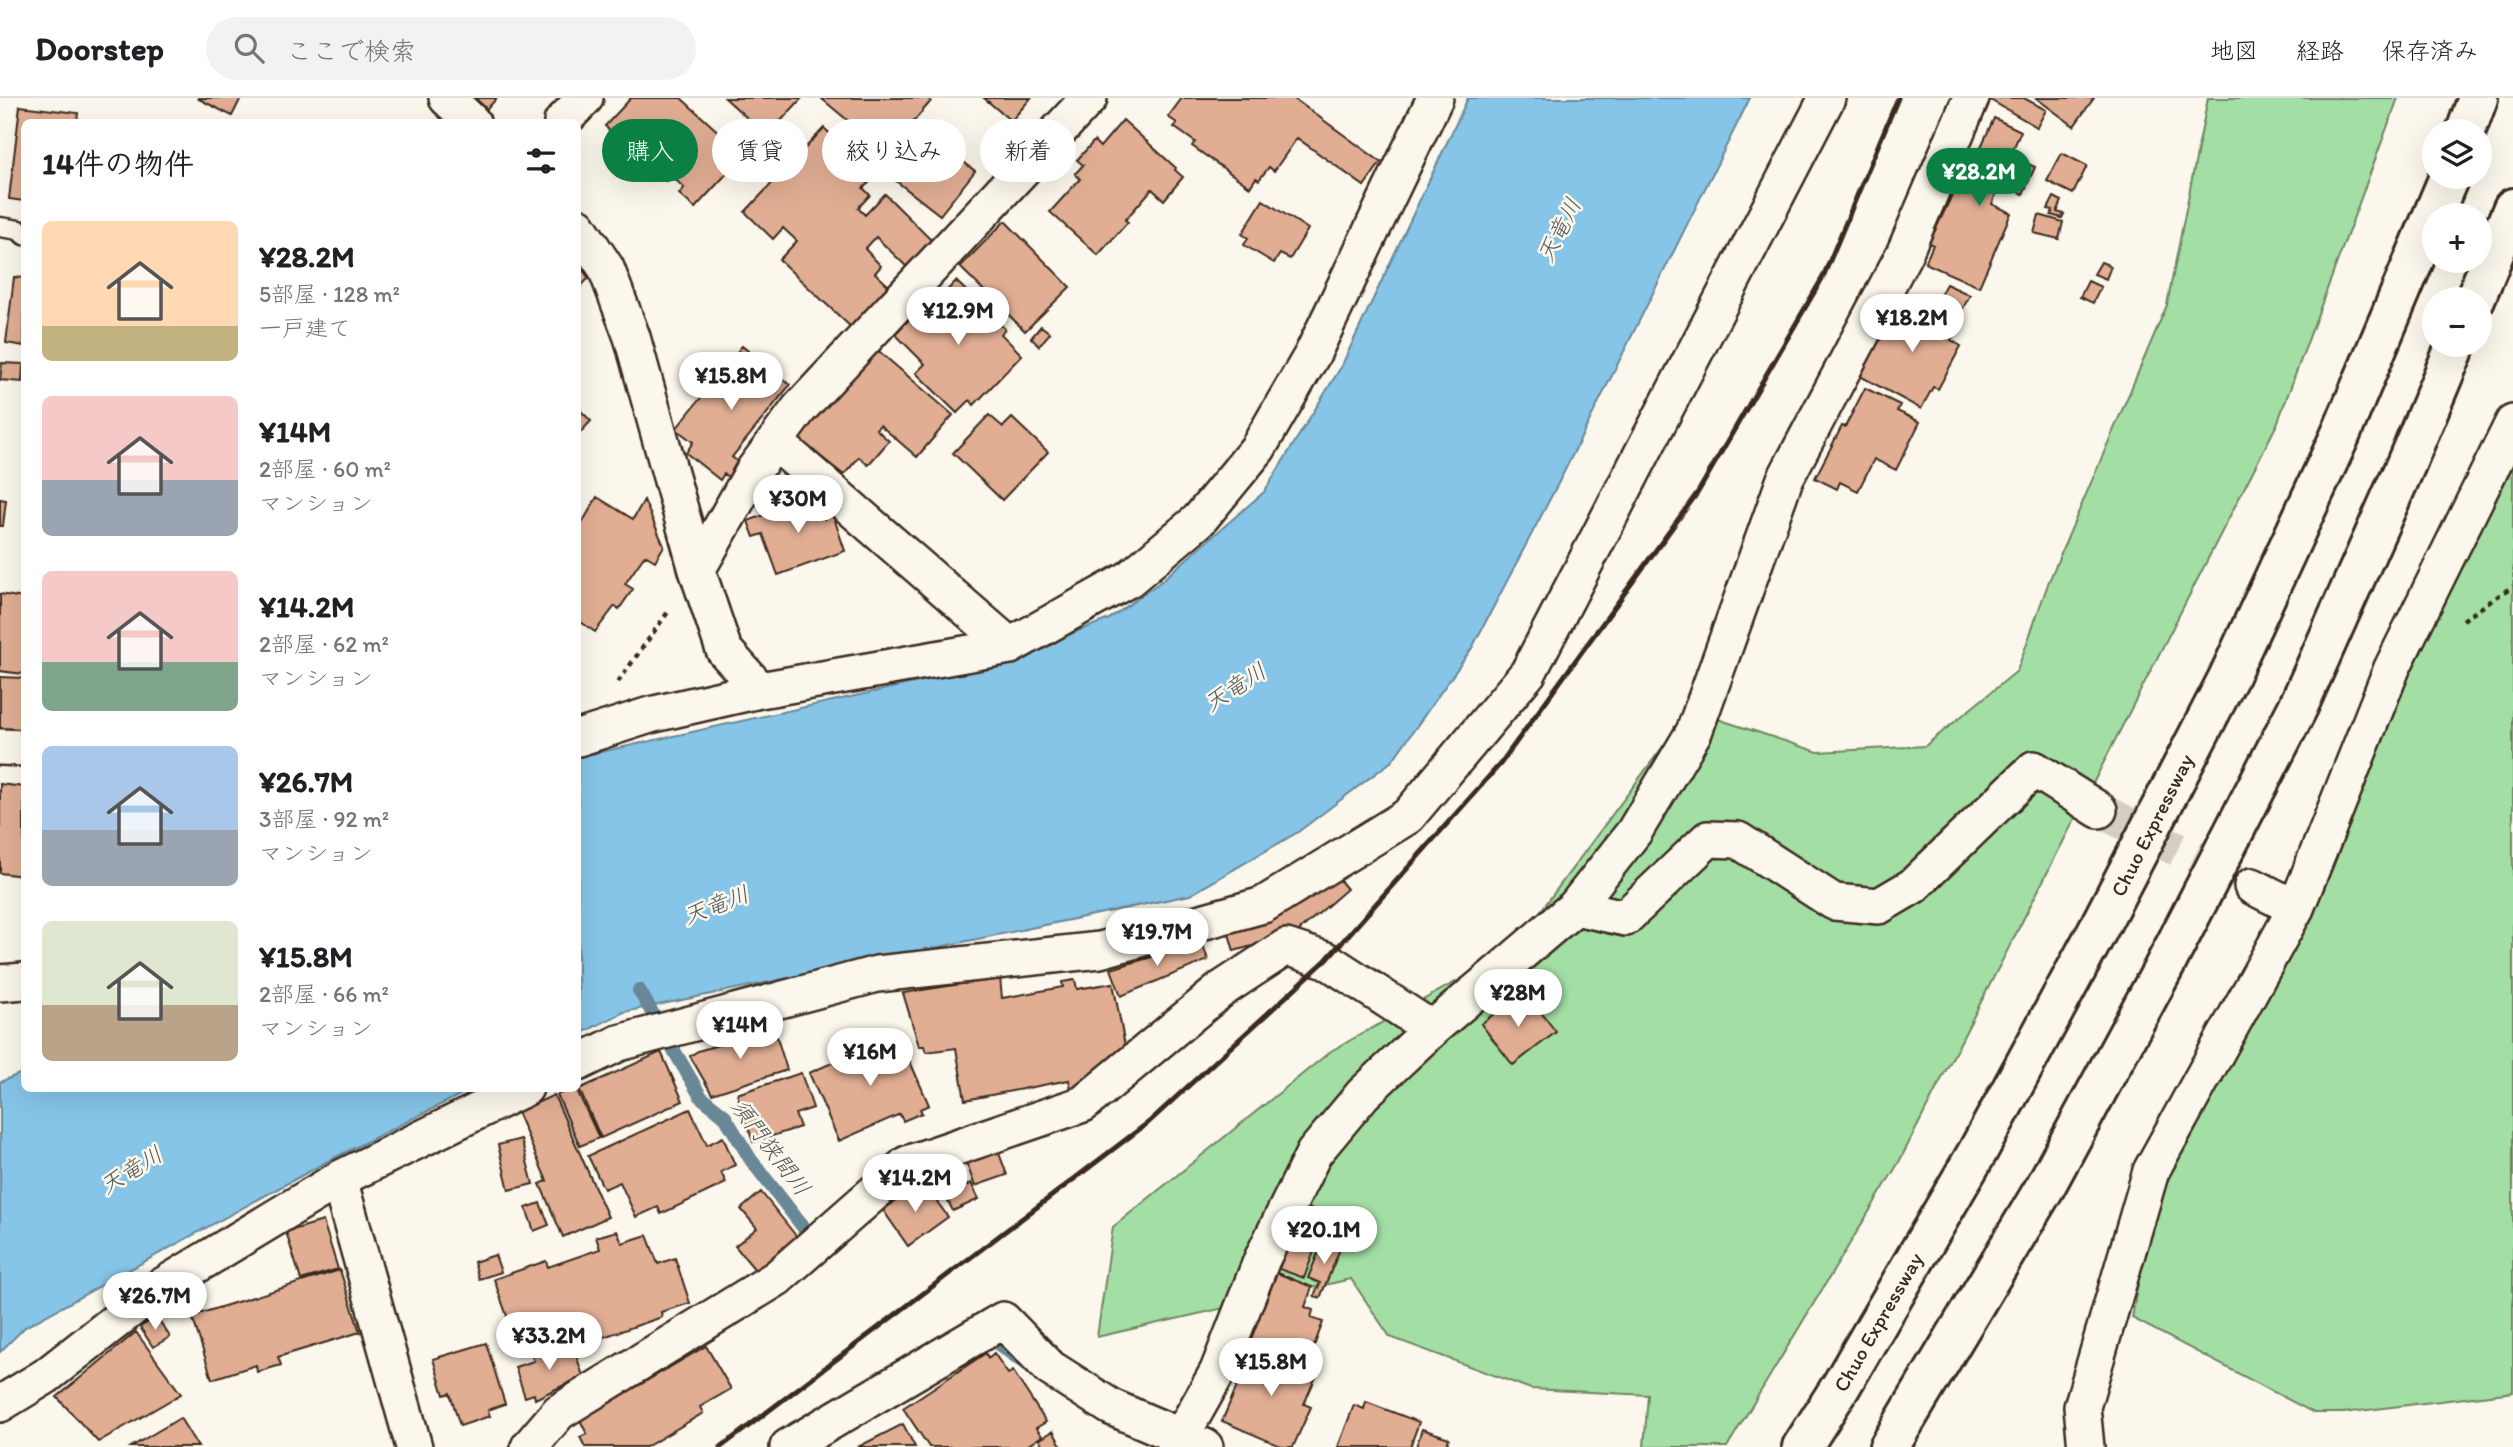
<!DOCTYPE html>
<html lang="ja">
<head>
<meta charset="utf-8">
<style>
	:root { --surface:#fff; --page:#f2f2f2; --text:#202124; --muted:#757577; --line:#e0e0e0; --accent:#0b8043 }
	body { margin:0; font-family:Itim,"Klee One",sans-serif; background:var(--page); color:var(--text); height:100vh; display:flex; flex-direction:column; font-size:26px; white-space:nowrap }
	* { box-sizing:border-box; margin:0 }
	p { font-size:23px; color:var(--muted) }
	.icon { flex:none; width:38px; height:38px; fill:none; stroke:currentColor; stroke-width:2; stroke-linecap:round; stroke-linejoin:round }
	.map { position:relative; flex:1; overflow:hidden }
	.details { position:absolute; left:21px; top:21px; width:560px; height:973px; display:flex; flex-direction:column; background:var(--surface); border-radius:10px; box-shadow:0 7px 28px #0002 }
	.details>* { flex:none }
	.top-card { position:absolute; left:602px; top:21px; width:665px; height:63px; display:flex; gap:14px }
	.tools { position:absolute; left:2422px; top:21px; display:grid; gap:14px }
	.tools a { display:grid; place-items:center; width:70px; height:70px; border-radius:50%; background:var(--surface); box-shadow:0 7px 28px #0002; font-size:35px }
	.price { position:absolute; translate:-50% -60px; padding:0 16px; border-radius:24px; background:#fff; color:#222; font-size:23px; line-height:46px; filter:drop-shadow(0 2px 4px #0008) }
	.price::after { content:''; position:absolute; left:50%; top:42px; width:21px; height:16px; margin-left:-10px; background:inherit; clip-path:polygon(0 0,100% 0,50% 100%) }
	.price.current { background:var(--accent); color:#fff }
	ul { padding:0; list-style:none }
	li { display:flex; align-items:center; gap:21px; height:175px; padding:0 21px }
	li span { display:grid; place-items:center; flex:none; width:196px; height:140px; border-radius:10px; color:#555 }
	li>.icon { margin-inline-start:auto }
	span .icon { width:84px; height:84px; fill:#fffc; stroke-width:1 }
	li b { font-size:30px }
	h2 { display:flex; justify-content:space-between; align-items:center; height:84px; padding:0 21px; font-size:30px }
	.pill { padding:0 24px; border-radius:32px; background:var(--surface); box-shadow:0 7px 28px #0002; font-size:24px; line-height:63px }
	.pill.current { background:var(--accent); color:#fff }
	header { display:flex; align-items:center; gap:42px; box-sizing:border-box; height:98px; padding:0 35px; background:var(--surface); border-bottom:2px solid var(--line) }
	header strong { font-size:33px }
	nav { display:flex; gap:38px; margin-inline-start:auto; font-size:24px }
	.search { width:490px; height:63px; background:var(--page); display:flex; align-items:center; gap:18px; box-sizing:border-box; padding:0 24px; border-radius:38px; color:var(--muted); font-size:26px }
	.map>svg:first-child { display:block }
</style>
</head>
<body>
<header>
<strong>Doorstep</strong>
<div class="search"><svg class="icon" aria-label="search" viewBox="0 0 24 24"><circle cx="10" cy="10" r="6"/><path d="M15 15l6 6"/></svg>ここで検索</div>
<nav><a>地図</a><a>経路</a><a>保存済み</a></nav>
</header>
<div class="map">
<svg width="2513" height="1349" viewBox="0 0 2513 1349">
	<rect width="100%" height="100%" fill="#fbf7ec"/>
	<filter id="ink" filterUnits="userSpaceOnUse"><feTurbulence type="fractalNoise" baseFrequency=".0143" numOctaves="2"/><feDisplacementMap in="SourceGraphic" scale="14" xChannelSelector="R" yChannelSelector="G"/><feConvolveMatrix kernelMatrix="1 2 1 2 8 2 1 2 1" color-interpolation-filters="sRGB"/></filter>
	<g filter="url(#ink)">
		<path fill="#a3dfa5" stroke="#6f8462" stroke-width="2" d="M2208,0h190l-121,326 -378,738 -172,285h-83l4,-52 -117,-6 -141,-52 -39,-58 -254,58 16,-110 218,-176 180,-100 179,-241 128,42 107,-6 92,-75 32,-90 118,-276z
			M2513,315v979l-170,21h-29l-182,-95 21,-123z"/>
		<path fill="#86c5e7" stroke="#688797" stroke-width="2" d="M1468,0h282l-187,376 -91,174 -80,113 -94,71 -108,63 -566,117 -46,23v-278l404,-89 127,-49 51,-37 104,-90 77,-125z
			M24,974v16l448,1 -142,71 -305,167 -25,25v-270z"/>
		<g fill="none" stroke-linecap="round" stroke-linejoin="round">
			<path stroke="#688797" stroke-width="14" d="M639,892l62,107 23,18 27,45 56,72
				M996,1244l30,22"/>
		</g>
		<path fill="#e1ae94" stroke="#3b2a1e" stroke-width="2" d="M197,0h44l-9,18z
			M475,0h22l-10,11z
			M631,0h50l63,57 -49,53 -16,-14 5,-6 -13,-13 -5,6 -16,-14 5,-6 -30,-26 -5,6 -15,-15z
			M725,0h77l-35,38z
			M824,0h104l3,3 -44,52 -65,-54z
			M984,0h47l-20,23z
			M1182,0h111l88,64 -17,24 -67,-48 -23,33 -5,-4 -10,13 -3,-2 -6,9 -58,-41 3,-4 -21,-15 3,-4 -9,-6z
			M1987,0h37l22,12 -9,17z
			M2036,0h58l-20,28z
			M20,8l58,7 -1,9h-53v79l-15,-2z
			M1994,20l27,13 -11,25 25,11 -12,27 -23,-10 -8,20 19,9 -32,74 -54,-24 8,-18 -4,-2 38,-79 5,3z
			M1123,22l53,48 -1,2 8,7 -19,23 -12,-11 -27,31 3,2 -30,33 -48,-43 30,-33 -5,-5 8,-9 -6,-5 17,-19 6,6z
			M824,30l20,19 -6,6 31,30 -6,5 7,7 -12,13 7,7 20,-21 49,49 -25,26 -33,-32 -11,12 16,17 -6,7 15,14 -38,41 -73,-68 18,-19 -14,-13 -10,11 -28,-27z
			M926,34l49,39 -35,44 -49,-38z
			M2062,55l25,13 -14,28 -26,-13z
			M2054,99l8,4 -5,11 7,2 -2,4 -11,-3 2,-5 -5,-1z
			M1263,102l45,29 -18,30 -10,-5 -6,9 -30,-18 4,-7 -6,-4z
			M2039,117l24,7 -4,17 -25,-6z
			M1005,123l65,66 -45,44 -65,-64z
			M2101,164l10,4 -5,13 -12,-5z
			M578,166l11,14 -11,11z
			M14,179l10,1v68l-18,-3z
			M956,183l49,48 -4,5 21,21 -48,50 -4,-5 -13,13 -41,-40 9,-9 -30,-30 39,-40 5,5z
			M2088,183l13,6 -8,16 -13,-6z
			M1946,186l24,11 -10,19 -16,-7 3,-7 -8,-3z
			M1904,197l12,6 -3,5 44,23 -6,11 10,6 -23,43 -5,-2 -12,22 -61,-33z
			M1041,228l9,7 -11,13 -8,-8z
			M742,248l48,39 -58,72 7,6 -11,14 -4,-3 -4,6 -34,-27 7,-11 -17,-13z
			M874,249l79,68 -36,42 -37,-32 -4,4 13,12 -21,24 -9,-8 -15,18 -48,-38z
			M2,265l21,1 -1,18 -22,-2z
			M1865,290l35,17 -3,6 23,11 -24,48 -22,-11 -16,32 -18,-9 -3,7 -22,-11 27,-52 3,1z
			M578,310l13,13 -13,14z
			M989,317l14,12 9,-9 36,34 -46,48 -49,-47z
			M816,398l8,23 9,-4 12,36 -67,24 -15,-41 -9,3 -6,-16z
			M597,399l36,22 11,-19 20,46 -9,15 -10,-6 -20,29 8,5 -14,20 -4,-3 -20,26 -17,-12v-90z
			M0,401l6,1 -3,26h-3z
			M0,496l24,4v76l-24,-3z
			M0,579l24,1v56l-24,-1z
			M0,686l24,3v89l-24,-3z
			M1327,767l20,24 -52,45 -61,17 -6,-21z
			M1202,844l6,18 -87,36 -10,-27z
			M1000,880l2,20 61,-11 -1,-5 13,-2 2,9 36,-6 14,73 -55,37 -3,-13 -104,20 -9,-52 -30,4 -2,-6h-5l-16,-53z
			M1517,898l6,8 8,-5 25,33 -43,33 -32,-41z
			M774,930l13,42 -75,24 -22,-38 8,-5z
			M898,936l31,71 -9,4 2,4 -19,8 -3,-7 -61,27 -30,-68z
			M661,954l22,49 -82,37 -22,-49z
			M801,975l12,35 -18,6 5,13 -47,15 -16,-48z
			M572,990h4l23,50 -19,8 -23,-51z
			M554,997l54,122 -45,20 -23,-53 7,-3 -30,-69z
			M690,1011l17,36 16,-8 12,28 -14,7 5,11 -65,31 -3,-7 -22,10 -16,-35 -16,7 -16,-33z
			M521,1041l12,45 -24,6 -11,-45z
			M996,1047l11,30 -32,11 -11,-29z
			M957,1080l5,10 9,-5 8,16 -26,12 -13,-26z
			M923,1084l25,35 -40,29 -25,-36z
			M761,1094l36,45 -41,34 -21,-25 22,-18 -16,-19z
			M540,1105l9,22 -15,6 -8,-23z
			M1303,1108l23,9 -8,21 -23,-8z
			M323,1123l15,48 -37,11 -15,-48z
			M617,1133l5,12 25,-8 11,29 17,-6 15,45 -29,9 1,5 -76,26 -1,-5 -19,6 -7,-21 -15,6 2,5 -34,11 -7,-22 4,-1 -15,-43 52,-18 2,6 52,-18 -4,-12z
			M1292,1136l25,9 -13,35 -25,-9z
			M1323,1143l17,8 -20,49 -6,-2 6,-13 -12,-5z
			M495,1157l6,17 -22,7 -5,-17z
			M340,1172l20,62 -82,25 3,8 -24,7 -1,-7 -44,14 -20,-63z
			M1277,1175l35,14 -7,20 8,3 -2,8 12,4 -15,40 -58,-22z
			M157,1219l13,20 -17,10 -13,-20z
			M136,1234l45,62 -83,48 -41,-45z
			M486,1245l19,61 -17,6 2,6 -30,10 -10,-33 -6,2 -11,-36z
			M1255,1246l63,28 -14,32 7,3 -18,40h-10l-61,-26z
			M573,1248l10,30 -48,23 -1,-5 -9,3 -10,-30 19,-6 -3,-7 15,-4 1,5z
			M706,1248l25,43 -31,18 3,6 -57,34h-61l-5,-10 7,-3 -7,-14z
			M986,1255l2,5 6,-5 14,21 5,-3 33,51 -10,6 6,8 -17,11h-96l-26,-39z
			M1366,1304l53,20 -9,25h-72l16,-42 10,4z
			M180,1320l18,29h-67z
			M903,1326l12,23h-57z
			M1422,1331l27,9 -3,9h-30z
			M1053,1333l9,16h-23l4,-2 -4,-5z"/>
		<g fill="none" stroke-linecap="round" stroke-linejoin="round">
			<path stroke="#d5cec3" stroke-width="35" stroke-dasharray="35 18" stroke-linecap="butt" d="M2099,712l153,76"/>
			<defs>
				<path id="service" d="M0,129l19,3 5,5"/>
				<path id="minor" d="M447,0l25,24
					M562,24l23,-24
					M578,128l28,42 26,69 65,233 27,80 36,40 250,-44 119,-67 70,-59 59,-72 54,-93 123,-257
					M775,344l235,204
					M697,472l57,-100 45,-61 290,-311
					M578,640l72,-23 110,-25
					M0,649l24,1
					M2252,788l44,22
					M1575,809l50,11 83,-79 30,1 96,62 45,4 34,-20 121,-117 65,41
					M0,885l24,-2
					M578,965l41,-20 258,-69 223,-24 163,-45 145,-89 120,-143 299,-575
					M339,1081l75,268
					M0,1306l46,-28 108,-85 185,-112 186,-91
					M529,1349l30,-35 218,-134 130,-114 176,-60 139,-115 64,-42 40,13 106,69
					M788,1349l215,-127 47,48 61,39 94,40
					M1175,1349l43,-76 44,-112 52,-106 49,-59 69,-65 143,-122 59,-75 60,-100 91,-253 119,-225 67,-156
					M2086,1349l-4,-40 69,-236 145,-263 96,-240 121,-245"/>
				<path id="motorway" d="M2466,33l12,-33
					M2475,201l38,-91
					M1802,1349l39,-61 137,-235 116,-214 134,-259 112,-242 109,-259
					M1889,1349l156,-260 118,-218 135,-262 108,-243 50,-119"/>
			</defs>
			<use href="#service" stroke="#3b2a1e" stroke-width="23"/>
			<use href="#minor" stroke="#3b2a1e" stroke-width="40"/>
			<use href="#motorway" stroke="#3b2a1e" stroke-width="44"/>
			<path stroke="#3b2a1e" stroke-width="4.5" stroke-dasharray="5 5" stroke-linecap="butt" d="M2463,522l50,-34
				M618,584l50,-70"/>
			<use href="#service" stroke="#fbf7ec" stroke-width="18"/>
			<use href="#minor" stroke="#fbf7ec" stroke-width="35"/>
			<use href="#motorway" stroke="#fbf7ec" stroke-width="38"/>
			<path stroke="#3b2a1e" stroke-width="5" d="M721,1349l428,-325 177,-162 175,-197 197,-271 125,-215 75,-179"/>
		</g>
	</g>
	<g text-anchor="middle" dominant-baseline="central" stroke-width="5" stroke-linejoin="round" paint-order="stroke">
		<g font-size="21" fill="#3b2a1e" stroke="#fbf7ec">
			<text transform="translate(2152 727) rotate(-63)">Chuo Expressway</text>
			<text transform="translate(1878 1224) rotate(-60)">Chuo Expressway</text>
		</g>
		<g font-size="23" font-style="italic" fill="#52585a" stroke="#fbf7ec">
			<text transform="translate(1559 132) rotate(-63)">天竜川</text>
			<text transform="translate(1235 589) rotate(-33)">天竜川</text>
			<text transform="translate(716 807) rotate(-21)">天竜川</text>
			<text transform="translate(771 1049) rotate(53)">須門狭間川</text>
			<text transform="translate(131 1072) rotate(-32)">天竜川</text>
		</g>
	</g>
</svg>
<div class="tools">
<a><svg class="icon" aria-label="layers" viewBox="0 0 24 24"><path d="M12 4l9 5-9 5-9-5zM3 14l9 5 9-5"/></svg></a>
<a>+</a>
<a>−</a>
</div>
<b class="price current" style="left:1979px;top:110px">¥28.2M</b>
<b class="price" style="left:958px;top:249px">¥12.9M</b>
<b class="price" style="left:1912px;top:256px">¥18.2M</b>
<b class="price" style="left:731px;top:314px">¥15.8M</b>
<b class="price" style="left:798px;top:437px">¥30M</b>
<b class="price" style="left:1157px;top:870px">¥19.7M</b>
<b class="price" style="left:1518px;top:931px">¥28M</b>
<b class="price" style="left:740px;top:963px">¥14M</b>
<b class="price" style="left:870px;top:990px">¥16M</b>
<b class="price" style="left:915px;top:1116px">¥14.2M</b>
<b class="price" style="left:1324px;top:1168px">¥20.1M</b>
<b class="price" style="left:155px;top:1234px">¥26.7M</b>
<b class="price" style="left:549px;top:1274px">¥33.2M</b>
<b class="price" style="left:1271px;top:1300px">¥15.8M</b>
<div class="top-card">
<a class="pill current">購入</a>
<a class="pill">賃貸</a>
<a class="pill">絞り込み</a>
<a class="pill">新着</a>
</div>
<section class="details">
<h2>14件の物件<svg class="icon" aria-label="filters" viewBox="0 0 24 24"><path d="M4 7h16M4 17h16"/><circle cx="9" cy="7" r="2"/><circle cx="15" cy="17" r="2"/></svg></h2>
<ul>
<li><span style="background:linear-gradient(#ffd9b3 75%,#c2b280 0)"><svg class="icon" aria-label="home" viewBox="0 0 24 24"><path d="M3 11l9-7 9 7M6 9v11h12V9"/></svg></span><div><b>¥28.2M</b><p>5部屋 · 128 m²</p><p>一戸建て</p></div></li>
<li><span style="background:linear-gradient(#f6c9c9 60%,#9aa5b1 0)"><svg class="icon" aria-label="home" viewBox="0 0 24 24"><path d="M3 11l9-7 9 7M6 9v11h12V9"/></svg></span><div><b>¥14M</b><p>2部屋 · 60 m²</p><p>マンション</p></div></li>
<li><span style="background:linear-gradient(#f6c9c9 65%,#7fa58c 0)"><svg class="icon" aria-label="home" viewBox="0 0 24 24"><path d="M3 11l9-7 9 7M6 9v11h12V9"/></svg></span><div><b>¥14.2M</b><p>2部屋 · 62 m²</p><p>マンション</p></div></li>
<li><span style="background:linear-gradient(#a9c7e8 60%,#9aa5b1 0)"><svg class="icon" aria-label="home" viewBox="0 0 24 24"><path d="M3 11l9-7 9 7M6 9v11h12V9"/></svg></span><div><b>¥26.7M</b><p>3部屋 · 92 m²</p><p>マンション</p></div></li>
<li><span style="background:linear-gradient(#dfe7d0 60%,#b9a48a 0)"><svg class="icon" aria-label="home" viewBox="0 0 24 24"><path d="M3 11l9-7 9 7M6 9v11h12V9"/></svg></span><div><b>¥15.8M</b><p>2部屋 · 66 m²</p><p>マンション</p></div></li>
</ul>
</section>
</div>
</body>
</html>
